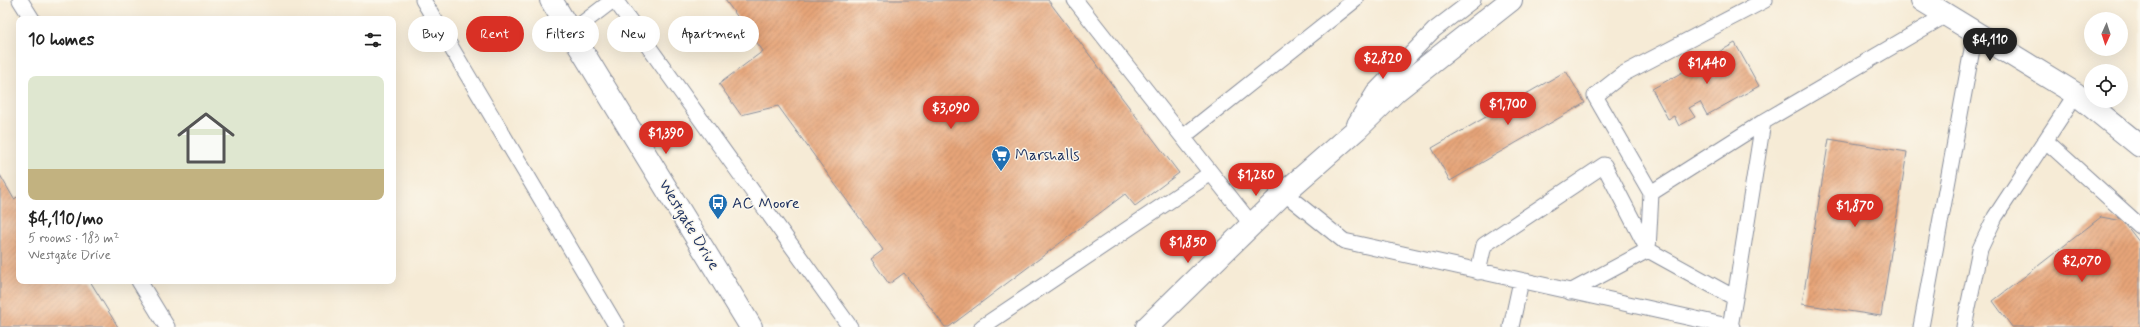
<!DOCTYPE html>
<html lang="en">
<head>
<meta charset="utf-8">
<style>
	:root { --surface:#fff; --page:#f6f6f6; --text:#222; --muted:#767676; --line:#e0e0e0; --accent:#d93025 }
	body { margin:0; font-family:Mynerve,sans-serif; background:var(--page); color:var(--text); height:100vh; display:flex; flex-direction:column; font-size:15px; white-space:nowrap }
	* { box-sizing:border-box; margin:0 }
	p { font-size:13px; color:var(--muted) }
	.icon { flex:none; width:22px; height:22px; fill:none; stroke:currentColor; stroke-width:2; stroke-linecap:round; stroke-linejoin:round }
	.map { position:relative; flex:1; overflow:hidden }
	.sheet { position:absolute; left:16px; top:16px; width:380px; height:268px; display:flex; flex-direction:column; background:var(--surface); border-radius:8px; box-shadow:0 4px 16px #0002 }
	.sheet>* { flex:none }
	.guide { position:absolute; left:408px; top:16px; width:380px; height:36px; display:flex; gap:8px }
	.needle { width:26px; rotate:183deg }
	.tools { position:absolute; left:2084px; top:12px; display:grid; gap:8px }
	.tools a { display:grid; place-items:center; width:44px; height:44px; border-radius:50%; background:var(--surface); box-shadow:0 4px 16px #0002; font-size:20px }
	.price { position:absolute; translate:-50% -34px; padding:0 9px; border-radius:14px; background:var(--accent); color:#fff; font-size:13px; line-height:26px; filter:drop-shadow(0 1px 2px #0008) }
	.price::after { content:''; position:absolute; left:50%; top:24px; width:12px; height:9px; margin-left:-6px; background:inherit; clip-path:polygon(0 0,100% 0,50% 100%) }
	.price.on { background:#222; color:#fff }
	ul { padding:0; list-style:none }
	li { display:grid; align-content:center; gap:8px; height:212px; padding:0 12px }
	li+li { border-top:1px solid var(--line) }
	li span { display:grid; place-items:center; height:124px; border-radius:8px; color:#555 }
	li>.icon { margin-inline-start:auto }
	span .icon { width:72px; height:72px; fill:#fffc; stroke-width:1 }
	li b { font-size:17px }
	h2 { display:flex; justify-content:space-between; align-items:center; height:48px; padding:0 12px; font-size:17px }
	.pill { padding:0 14px; border-radius:18px; background:var(--surface); box-shadow:0 4px 16px #0002; font-size:14px; line-height:36px }
	.pill.on { background:var(--accent); color:#fff }
	.map>svg:first-child { display:block }
</style>
</head>
<body>
<div class="map">
<svg width="2140" height="327" viewBox="0 0 2140 327">
	<defs>
		<pattern id="building-hatch" width="6" height="6" patternUnits="userSpaceOnUse"><rect width="6" height="6" fill="#e6a478"/><path d="M-1 1l2-2M0 6l6-6M5 7l2-2" fill="none" stroke="#ba8666"/></pattern>
	</defs>
	<rect width="100%" height="100%" fill="#fbf7ec"/>
	<filter id="ink" filterUnits="userSpaceOnUse"><feTurbulence type="fractalNoise" baseFrequency=".025" numOctaves="2"/><feDisplacementMap in="SourceGraphic" scale="8" xChannelSelector="R" yChannelSelector="G"/><feConvolveMatrix kernelMatrix="1 2 1 2 8 2 1 2 1" color-interpolation-filters="sRGB"/></filter>
	<filter id="wash" filterUnits="userSpaceOnUse"><feTurbulence type="fractalNoise" baseFrequency=".012" numOctaves="4" result="noise"/><feDisplacementMap in="SourceGraphic" scale="16" xChannelSelector="R" yChannelSelector="G"/><feGaussianBlur stdDeviation="0.9" result="paint"/><feColorMatrix in="noise" values="0 0 0 0 0 0 0 0 0 0 0 0 0 0 0 0 0 1.4 0 .05"/><feComposite in="paint" operator="in"/></filter>
	<g filter="url(#wash)">
		<rect width="100%" height="100%" fill="#f6ebd6"/>
		<g id="blocks">
			<path fill="url(#building-hatch)" d="M725,0h323l131,173 -44,33 -10,-12 -176,133h-4l-41,-54 -15,11 -18,-25 12,-9 -105,-144 -37,9 -22,-31 44,-33z
				M1735,43l24,43 -52,29 -7,-13 -11,6 6,9 -16,9 -5,-10 -6,3 -16,-30z
				M1566,71l19,32 -135,78 -18,-33z
				M1829,139l78,13 -26,164 -79,-12z
				M0,175l14,24 5,-3v85h71l28,46h-118z
				M2101,217l22,4 17,22v84h-128l-19,-26z"/>
		</g>
	</g>
	<g filter="url(#ink)">
		<use href="#blocks" fill-opacity="0" stroke="#888d9a" stroke-width="1"/>
		<g fill="none" stroke-linecap="round" stroke-linejoin="round">
			<defs>
				<path id="service" d="M20,0l12,19
					M423,0l194,327
					M615,0l235,327
					M1075,0l177,225
					M571,32l42,-32
					M1763,122l-28,176 -87,-48 3,-57 -56,-97 28,-22 142,-74
					M1355,123l19,-31 60,-62 39,-30
					M1183,137l172,-137
					M2046,141l94,85
					M1284,193l60,48 388,86
					M1651,193l112,-71 183,-107
					M1478,272l6,-27 120,-80 44,85 -78,42
					M139,281l28,46
					M982,327l229,-154
					M1511,327l10,-46
					M1730,327l5,-29
					M1921,327l54,-294
					M1964,327l16,-78 15,-32 81,-123"/>
				<path id="minor" d="M551,0l200,327
					M1922,0l154,94 64,52
					M1147,327l137,-134 73,-64 40,-39 114,-90"/>
			</defs>
			<use href="#service" stroke="#888d9a" stroke-width="17"/>
			<use href="#minor" stroke="#888d9a" stroke-width="24"/>
			<use href="#service" stroke="#fff" stroke-width="15"/>
			<use href="#minor" stroke="#fff" stroke-width="22"/>
		</g>
	</g>
	<defs>
		<symbol id="supermarket-pin" viewBox="-11 -11 22 30"><path d="M0 17L-7.5 6A9.5 9.5 0 1 1 7.5 6Z" fill="#1f6fb2" stroke="#fbf7ec"/><path d="M-6-5.5h2.5l.6 2H6L4.5 2H-2.5L-4.4-4H-6ZM-1.5 3.2a1.3 1.3 0 1 0 .1 0ZM3 3.2a1.3 1.3 0 1 0 .1 0Z" fill="#fff"/></symbol>
		<symbol id="bus-pin" viewBox="-11 -11 22 30"><path d="M0 17L-7.5 6A9.5 9.5 0 1 1 7.5 6Z" fill="#1f6fb2" stroke="#fbf7ec"/><path d="M-5-6H5V4H4V6H2V4H-2V6H-4V4H-5ZM-3.5-4V0h7V-4ZM-3.5 1.2v1.5H-2V1.2ZM2 1.2v1.5H3.5V1.2Z" fill="#fff"/></symbol>
	</defs>
	<g fill-rule="evenodd">
		<use href="#supermarket-pin" x="990" y="144" width="22" height="30"/>
		<use href="#bus-pin" x="707" y="192" width="22" height="30"/>
	</g>
	<g text-anchor="middle" dominant-baseline="central" stroke-width="3" stroke-linejoin="round" paint-order="stroke">
		<g font-size="16" fill="#1b2f5e" stroke="#fbf7ec" text-anchor="start">
			<text x="1015" y="155">Marshalls</text>
			<text x="732" y="203">AC Moore</text>
		</g>
		<g font-size="16" fill="#1b2f5e" stroke="#fbf7ec">
			<text transform="translate(689 225) rotate(59)">Westgate Drive</text>
		</g>
	</g>
</svg>
<div class="tools">
<a><svg class="needle" viewBox="-14 -14 28 28"><path d="M0-13l5 13h-10z" fill="#e53935"/><path d="M0 13l5-13h-10z" fill="#767676"/></svg></a>
<a><svg class="icon" aria-label="locate" viewBox="0 0 24 24"><circle cx="12" cy="12" r="6"/><path d="M12 2v4M12 18v4M2 12h4M18 12h4"/></svg></a>
</div>
<b class="price on" style="left:1990px;top:62px">$4,110</b>
<b class="price" style="left:1383px;top:80px">$2,820</b>
<b class="price" style="left:1707px;top:85px">$1,440</b>
<b class="price" style="left:1508px;top:126px">$1,700</b>
<b class="price" style="left:951px;top:130px">$3,090</b>
<b class="price" style="left:666px;top:155px">$1,390</b>
<b class="price" style="left:1256px;top:197px">$1,280</b>
<b class="price" style="left:1855px;top:228px">$1,870</b>
<b class="price" style="left:1188px;top:264px">$1,850</b>
<b class="price" style="left:2082px;top:283px">$2,070</b>
<div class="guide">
<a class="pill">Buy</a>
<a class="pill on">Rent</a>
<a class="pill">Filters</a>
<a class="pill">New</a>
<a class="pill">Apartment</a>
</div>
<section class="sheet">
<h2>10 homes<svg class="icon" aria-label="filters" viewBox="0 0 24 24"><path d="M4 7h16M4 17h16"/><circle cx="9" cy="7" r="2"/><circle cx="15" cy="17" r="2"/></svg></h2>
<ul>
<li><span style="background:linear-gradient(#dfe7d0 75%,#c2b280 0)"><svg class="icon" aria-label="home" viewBox="0 0 24 24"><path d="M3 11l9-7 9 7M6 9v11h12V9"/></svg></span><div><b>$4,110/mo</b><p>5 rooms · 183 m²</p><p>Westgate Drive</p></div></li>
</ul>
</section>
</div>
</body>
</html>
